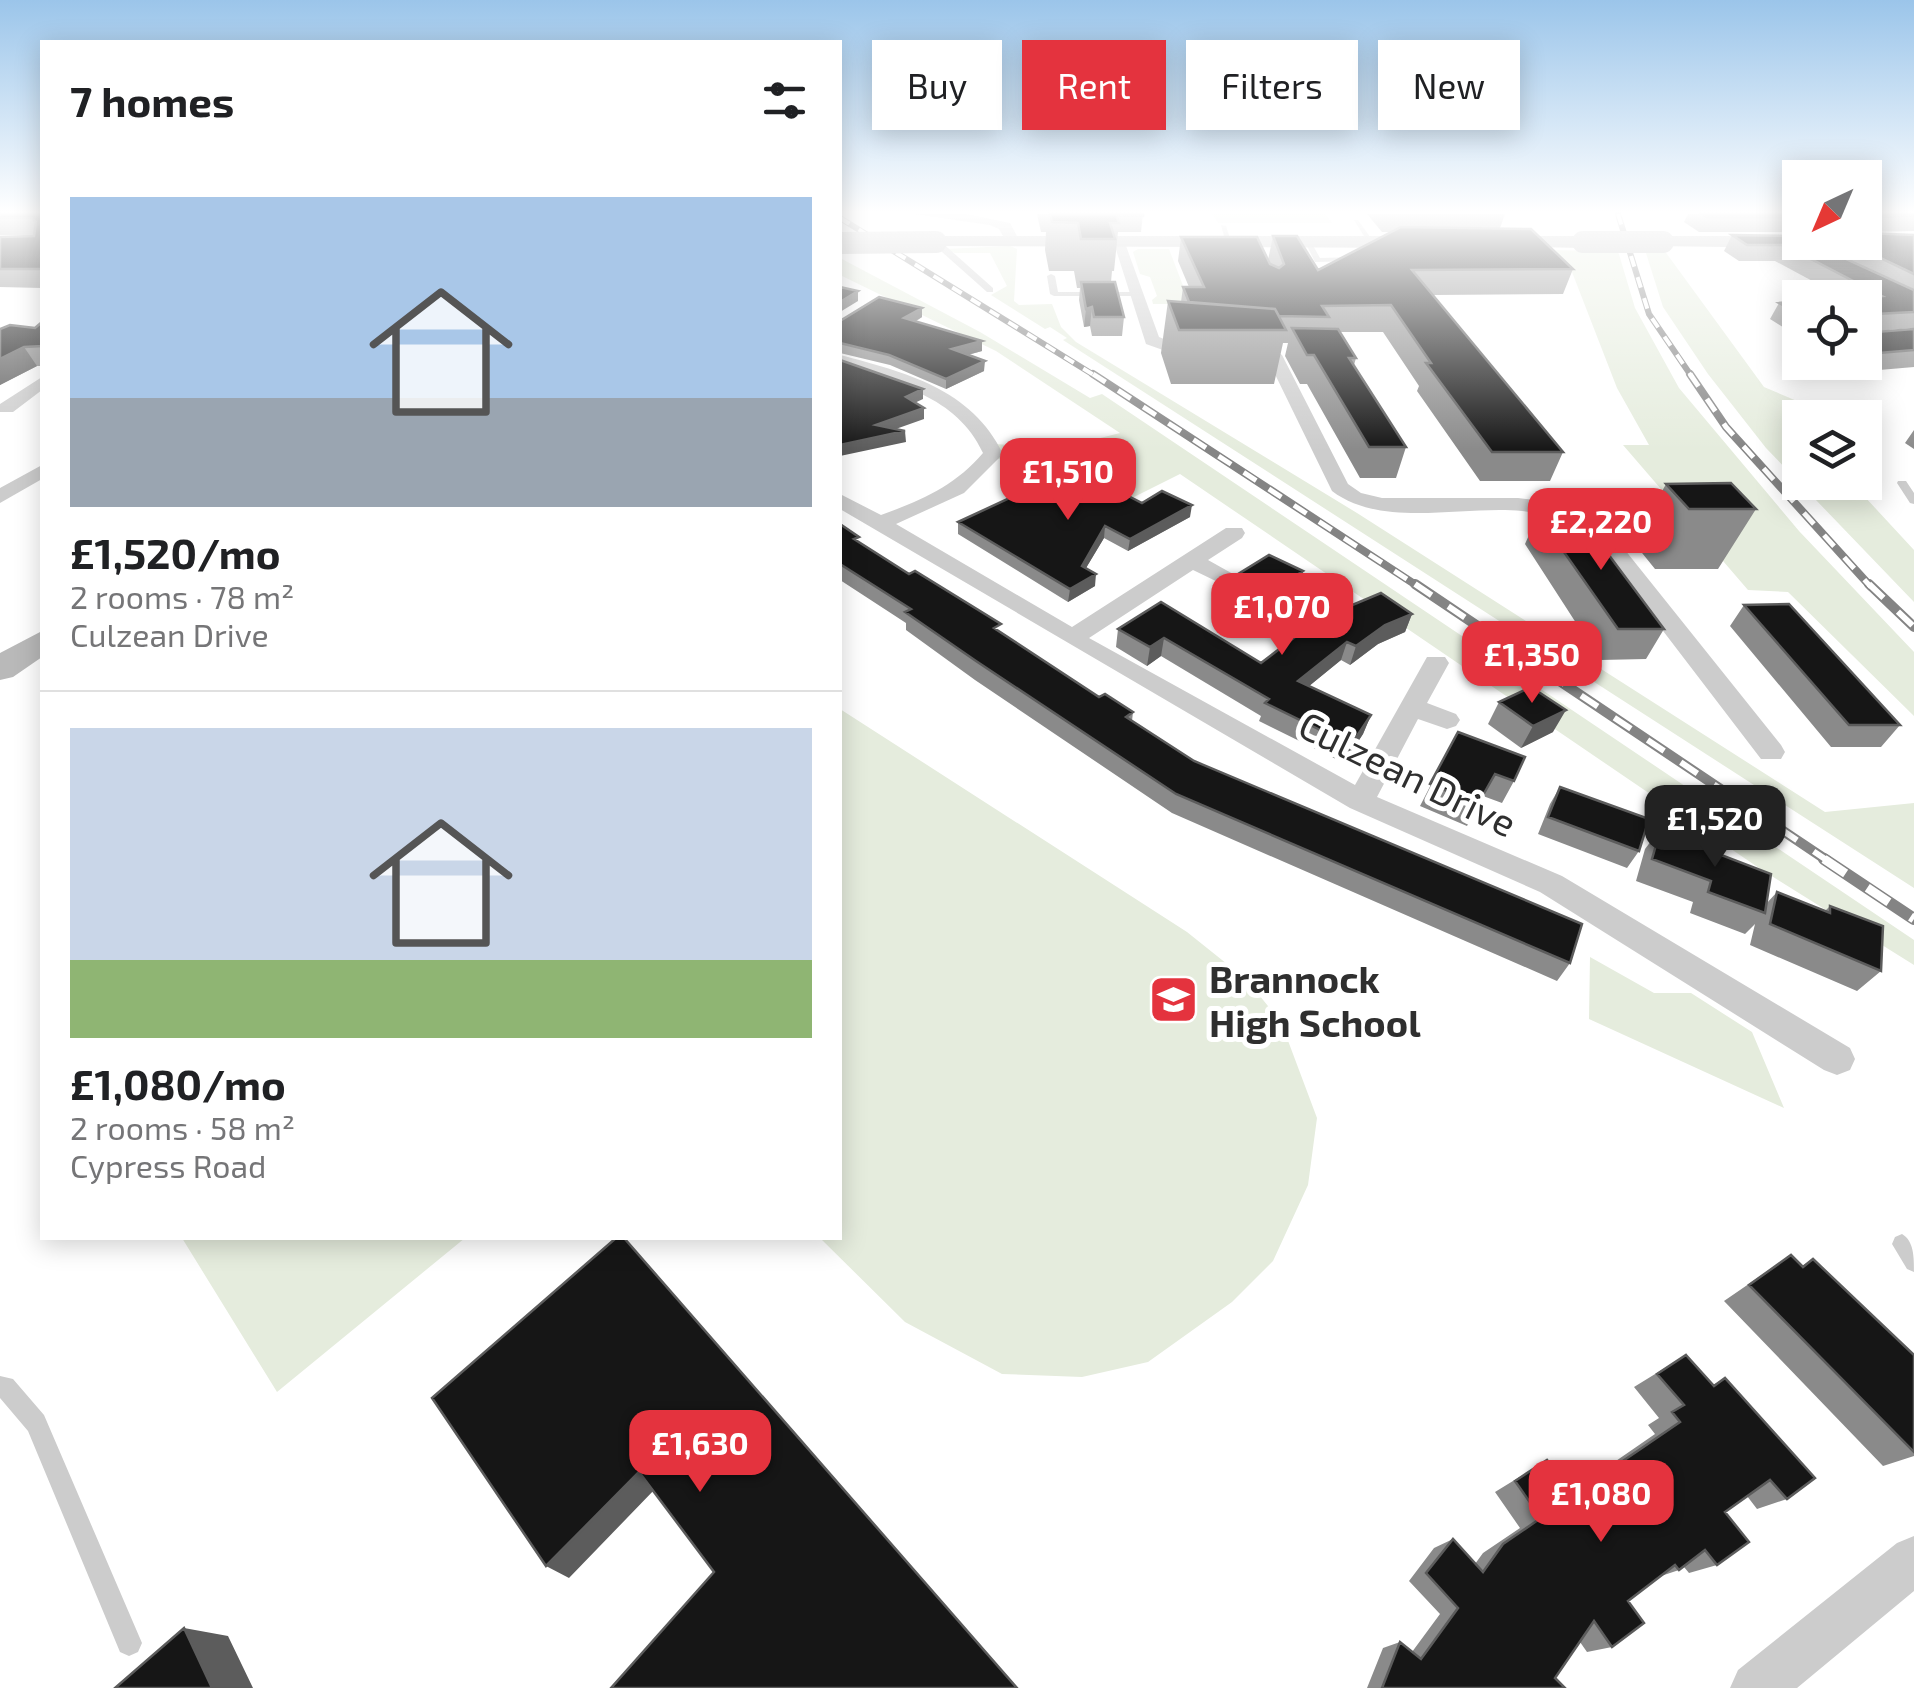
<!DOCTYPE html>
<html lang="en">
<head>
<meta charset="utf-8">
<style>
	:root { --surface:#fff; --page:#f2f2f2; --text:#202124; --muted:#757577; --line:#e0e0e0; --accent:#e4333e }
	body { margin:0; font-family:"Exo 2",sans-serif; background:var(--page); color:var(--text); height:100vh; display:flex; flex-direction:column; font-size:38px; white-space:nowrap }
	* { box-sizing:border-box; margin:0 }
	p { font-size:32px; color:var(--muted) }
	.icon { flex:none; width:55px; height:55px; fill:none; stroke:currentColor; stroke-width:2; stroke-linecap:round; stroke-linejoin:round }
	.map { position:relative; flex:1; overflow:hidden }
	.details { position:absolute; left:40px; top:40px; width:802px; height:1200px; display:flex; flex-direction:column; background:var(--surface); border-radius:0px; box-shadow:0 5px 25px #0003 }
	.details>* { flex:none }
	.top-card { position:absolute; left:872px; top:40px; width:890px; height:90px; display:flex; gap:20px }
	.needle { width:65px; rotate:224deg }
	.tools { position:absolute; left:1782px; top:160px; display:grid; gap:20px }
	.tools a { display:grid; place-items:center; width:100px; height:100px; border-radius:0px; background:var(--surface); box-shadow:0 5px 25px #0003; font-size:50px }
	.price { position:absolute; translate:-50% -85px; padding:0 22px; border-radius:20px; background:var(--accent); color:#fff; font-size:32px; line-height:65px; filter:drop-shadow(0 2px 5px #0008) }
	.price::after { content:''; position:absolute; left:50%; top:60px; width:30px; height:22px; margin-left:-15px; background:inherit; clip-path:polygon(0 0,100% 0,50% 100%) }
	.price.on { background:#222; color:#fff }
	ul { padding:0; list-style:none }
	li { display:grid; align-content:center; gap:20px; height:530px; padding:0 30px }
	li+li { border-top:2px solid var(--line) }
	li span { display:grid; place-items:center; height:310px; border-radius:0px; color:#555 }
	li>.icon { margin-inline-start:auto }
	span .icon { width:180px; height:180px; fill:#fffc; stroke-width:1 }
	li b { font-size:42px }
	h2 { display:flex; justify-content:space-between; align-items:center; height:120px; padding:0 30px; font-size:42px }
	.chip { padding:0 35px; border-radius:0px; background:var(--surface); box-shadow:0 5px 25px #0003; font-size:35px; line-height:90px }
	.chip.on { background:var(--accent); color:#fff }
	.map>svg:first-child { display:block }
</style>
</head>
<body>
<div class="map">
<svg width="1914" height="1688" viewBox="0 0 1914 1688">
	<rect width="100%" height="100%" fill="#fff"/>
	<path fill="#e5ecdd" d="M1212,214h113l7,9h-114z
		M1010,246l7,3 -3,52 5,4 33,-1 9,23 15,15 281,171 468,299 89,-9v85l-851,-548 4,-2 -17,-11 -5,2 -54,-34 16,-9 -17,-33h-35l-10,-4z
		M1138,249h31l21,55h-37l-1,-4 5,-4 -7,-19 -10,-3 -7,-22z
		M1529,250l89,1 17,57 44,80 120,143 115,121v64l-126,-124 -40,-2 -125,-145h26l-32,-57 -45,-116h-20z
		M1645,250h19l100,137 47,20 14,10 -25,1v64l52,1 62,67v52l-148,-154 -58,-74 -45,-67z
		M840,258l140,74 110,66 12,-4 812,546v25l-155,-97 -579,-394 -56,28 -73,-37 -57,-7v-14l67,4 59,-15 -124,-82 -156,-76z
		M840,709l347,223 60,48 34,42 36,96 -9,67 -35,76 -41,41 -84,60 -66,15 -80,-3 -97,-52 -85,-84h20z
		M1590,957l64,36h37l61,39 32,76 -195,-89z
		M182,1238h283l-188,154z"/>
	<g fill="none" stroke-linecap="round" stroke-linejoin="round">
		<path fill="#ccc" fill-rule="evenodd" d="M1354,220h4l17,24h-6z
			M1221,225l5,1 10,31 -7,-2z
			M933,240h6l54,48v4h-6l-54,-48z
			M1304,240h6l10,18 38,-1 4,2 -4,2 -43,1z
			M1051,274l4,2 3,16h78l4,2 -4,2h-82l-4,-2 -3,-18z
			M1898,481h8l8,12v11l-4,-1 -13,-20z
			M1902,1234c12,7 12,23 12,38l-7,-3 -15,-25 3,-7z
			M0,1376l13,3 31,36 98,228 -4,9 -9,4 -9,-4 -92,-221 -28,-33z"/>
		<path fill="#ccc" fill-rule="evenodd" d="M914,214h53l43,9 9,17 -12,3 -8,-14 -9,-4z
			M1113,240l12,3 34,94 20,8 26,1v8l-28,1 -31,-11z
			M1245,345l28,4 9,6 66,129 13,9 21,5h136l34,4 19,-8 44,9 15,22 -17,10 168,210 4,7 -4,7h-20l-169,-221c-32,-5 -39,-24 -70,-27 -59,-6 -140,18 -190,-20l-63,-129 -30,-8v-8zM1575,506l19,3 13,13 -19,2 -21,-13z
			M840,355c65,17 132,34 163,99l-39,39 -68,31 176,103 154,-99h16l3,5 -3,5 -34,22 34,19 -4,5h-16l-29,-14 -104,68 266,147 72,-128h18l4,6 -22,40 29,11 4,6 -4,6 -9,3 -29,-10 -41,78 185,79 288,172 5,11 -5,11 -13,5 -13,-5 -284,-178 -190,-84 -510,-299v-15l41,21c39,-14 74,-29 102,-62 -26,-57 -87,-70 -143,-87z
			M42,377v13l-29,22h-13v-8z
			M42,465v14l-42,24v-15z
			M1914,1536v55l-117,97h-67l8,-18 159,-127z"/>
		<path fill="#b9b9b9" fill-rule="evenodd" d="M936,236h492l10,6 -10,6 -499,-2 -3,-4z
			M1489,236h94l10,6 -10,6 -101,-2v-8z
			M1663,236h137v6h10l-10,6 -144,-2v-8z
			M42,631v26l-29,20 -13,3v-27z"/>
		<defs>
			<path id="rail-far3" d="M1618,214l31,100 43,63
				M840,218l257,159"/>
			<path id="rail-far2" d="M1093,374l326,213
				M1690,374l36,53 145,160"/>
			<path id="rail-far1" d="M1415,584l413,277
				M1869,584l45,43"/>
			<path id="rail" d="M1824,859l90,60"/>
		</defs>
		<use href="#rail-far3" stroke="#848484" stroke-width="6"/>
		<use href="#rail-far2" stroke="#848484" stroke-width="8"/>
		<use href="#rail-far1" stroke="#848484" stroke-width="10"/>
		<use href="#rail" stroke="#848484" stroke-width="12"/>
		<use href="#rail-far3" stroke="#fff" stroke-width="4" stroke-dasharray="11" stroke-linecap="butt"/>
		<use href="#rail-far2" stroke="#fff" stroke-width="5" stroke-dasharray="15" stroke-linecap="butt"/>
		<use href="#rail-far1" stroke="#fff" stroke-width="6" stroke-dasharray="20" stroke-linecap="butt"/>
		<use href="#rail" stroke="#fff" stroke-width="9" stroke-dasharray="26" stroke-linecap="butt"/>
		<path stroke="#b9b9b9" stroke-width="22" d="M1583,242h80
			M840,243l96,-1"/>
	</g>
	<path fill="#8a8a8a" d="M0,214h42v74l-42,-1v-50l34,-2h-34z
		M1037,214h106l-2,18h-23l-4,39h-2l-1,11 13,35 -2,19h-30l-2,-10 -6,1 -5,-27 1,-12h-3l-3,-17h-25l-4,-21 1,-18h-5z
		M1367,214h138l-5,14 73,41 -10,25 -130,1 130,157 -13,29h-70l-63,-90 2,-5 -36,-54h-44l17,26 -2,7 52,82 -10,31h-36l-53,-94h-7l-15,-28 3,-13h-5l-9,41h-103l-10,-31 7,-52 13,1 2,-15h6l-11,-26 3,-24 87,23 5,-24 45,34 73,-38h-9z
		M1688,214h112v18h-101l-15,-10z
		M1865,214h49v17l-48,1 48,3v93l-39,3 39,-2v38l-58,5 -15,-10h24v-64h-21l-69,-37h-36l-15,-10 8,-16 80,9v-2h53z
		M1800,301v37l-30,-19 9,-16z
		M922,308v9l-7,5 67,29 -14,4 16,16 -38,18 -56,-24 -50,-12v-32z
		M42,322v44h-5l-37,19v-56l35,-1z
		M1914,430v19l-9,-6z
		M1666,484l90,25 -38,60h-63l-21,-26z
		M1142,503l48,14 -62,34 -24,-13 -18,30 9,18 -27,16 -110,-68v-12z
		M1538,515l126,114 -18,30 -46,1 -75,-116z
		M840,524l20,19 239,154 34,15 -1,9 62,40 376,202 -13,18 -385,-168 -197,-133 -69,-50v-7l-66,-43z
		M1303,571l-5,17 -47,30 -33,-18 4,-16z
		M1161,602l100,61 89,-57 62,8 -7,18 -27,12 -28,21 -9,-5 -32,26 62,29 -8,19 -19,29 -85,-42 2,-5 -100,-60 -14,10 -31,-19 2,-18z
		M1744,605l156,120 -19,22h-50l-101,-121z
		M1499,702l54,30 -32,16 -33,-24z
		M1458,732l56,49 -12,22 -19,-7 -16,30 -47,-20z
		M1560,787l79,64 -12,17 -89,-34 12,-30z
		M1661,828l47,22 58,54 11,-12 48,19 5,-5 51,65 -24,20 -107,-46 5,-21 -10,10 -55,-21 3,-11 -57,-21 9,-32z
		M1791,1255l11,11 11,-7 101,96v101l-31,10 -159,-165z
		M1686,1355l27,30 12,-7 62,121 -30,10 -10,-13 -22,16 -8,53 -28,8 -5,-6 -5,3 -18,6 -33,25 -16,46 -25,5 -7,-10 -25,36 10,10h-198l16,-40 17,-6 12,10 28,-38 -31,-33 25,-33 19,-9 22,25 8,-11 37,-25 -25,-36 52,-32 24,32 84,-58 -7,-9 11,-7 -25,-31z"/>
	<path fill="#5c5c5c" d="M858,291v10l-18,11v-10z
		M1092,307l-2,19 -6,1 2,-18z
		M922,308v9l-18,11v-10z
		M982,341v10l-30,8v-10z
		M24,347l13,19 -37,19v-26z
		M985,361l-1,10 -38,18v-10z
		M923,389v10l-17,8v-10z
		M924,408v11l-48,17v-11z
		M905,431l1,11 -66,14v-11z
		M1192,505l-2,12 -62,34 2,-12z
		M1105,526l-1,12 -24,40 2,-12z
		M1303,571l-5,17 -47,30 4,-16z
		M1096,574l-1,12 -27,16 2,-13z
		M1412,614l-7,18 -27,12 -28,21 6,-19 29,-21z
		M1164,638l-3,18 -14,10 3,-19z
		M1347,642l-6,18 -49,40 6,-19z
		M1566,710l-13,22 -32,16 12,-22z
		M1371,715l-8,19 -19,29 7,-18z
		M639,1472l17,16 -87,90 -23,-12z
		M184,1628l44,8 25,52h-41z"/>
	<path fill="#161616" stroke="#5c5c5c" stroke-width="2.5" d="M0,214h42v55h-42v-32l34,-1 2,-14 -4,-4h-32z
		M1050,214h66l3,9h-9l5,16h-34l-3,-16 -26,-1z
		M1116,214h27v2h-26z
		M1702,214h98v3h-94z
		M1865,214h49v2l-43,1 -1,6 -5,2z
		M1401,227l130,2 42,40 -161,1 151,182h-71l-66,-89h5l-40,-58 -69,1 7,11 -50,-1 -4,-7 -86,-7 -6,-15h21l-23,-50h76l13,27 9,4 5,-4 -11,-28h24l21,34z
		M1865,231l2,2 47,2v39l-67,-32h18z
		M1732,235l62,1 6,3v3h9l105,48v22l-39,2 -3,14 4,4 38,-3v21l-47,4 -2,-1v-55h-11l28,-2 -98,-51h-37z
		M1081,282h34l9,35h-30l-2,-10 -6,2z
		M840,287l18,4 -18,11z
		M879,297l43,11 -18,10 78,23 -30,8 33,12 -39,18 -57,-24 -49,-12v-22z
		M1168,301l107,8 11,21h-107z
		M1800,301v14l-21,-12z
		M42,322v24l-18,1 -24,12v-30l10,-4 25,3z
		M1292,328l46,1 18,29h-7l57,89h-37l-55,-92h-7z
		M840,360l83,29 -17,8 18,11 -48,17 29,6 -65,14z
		M1074,468l68,35 20,-12 30,14 -62,34 -25,-13 -23,40 14,8 -26,15 -112,-67z
		M1731,483l25,26h-67l-23,-25z
		M1538,515h41l85,114h-46z
		M840,524l19,13 -5,2 55,35 6,-3 86,53 -7,4 105,69 6,-3 28,18 -7,5 68,44 388,163 -12,39 -394,-169 -200,-133 -71,-49 6,-3 -71,-45z
		M1269,555l34,16 -48,31 -33,-18z
		M1381,593l31,21 -27,11 -29,21 -9,-4 -49,39 73,34 -20,30 -86,-42 4,-4 -105,-61 -14,9 -32,-18 43,-27 100,61 81,-62 8,5z
		M1789,604l111,121h-51l-105,-120z
		M1531,687l35,23 -33,16 -34,-24z
		M1458,732l67,25 -11,24 -19,-7 -17,30 -48,-20z
		M1560,787l89,32 -10,32 -91,-34z
		M1661,828l48,17 -1,5 63,24 -6,39 -57,-21 3,-11 -59,-22z
		M1777,892l53,21v-7l53,20 -2,45 -111,-47z
		M616,1238h8l393,450h-406l103,-116 -75,-100 -93,94 -114,-168z
		M1791,1255l12,12 10,-8 101,96v97l-165,-167z
		M1686,1355l28,31 11,-8 90,100 -28,21 -17,-19 -45,32 24,30 -32,23 -12,-15 -26,20 -4,-5 -47,36 16,22 -32,24 -18,-26 -39,57 10,10h-183l18,-46 21,17 37,-51 -32,-35 27,-34 30,33 20,-28 38,-26 -26,-37 32,-21 26,35 107,-73 -8,-10 12,-7 -27,-31z
		M184,1628l28,60h-97z"/>
	<linearGradient id="sky" x2="0" y2="1"><stop stop-color="#9bc5ea"/><stop offset="0.47" stop-color="#fff"/><stop offset="1" stop-color="#fff" stop-opacity="0"/></linearGradient>
	<rect width="1914" height="451" fill="url(#sky)"/>
	<defs>
		<symbol id="school-square" viewBox="-11 -11 22 22"><rect x="-9" y="-9" width="18" height="18" rx="4" fill="#e4333e" stroke="#fff"/><path d="M0-5L7-2L0 1L-7-2ZM-4 1L0 2.5L4 1V4Q0 6-4 4Z" fill="#fff"/></symbol>
	</defs>
	<g fill-rule="evenodd">
		<use href="#school-square" x="1146" y="972" width="55" height="55"/>
	</g>
	<g text-anchor="middle" dominant-baseline="central" stroke-width="10" stroke-linejoin="round" paint-order="stroke">
		<g font-size="38" fill="#2f2f2f" stroke="#fff">
			<text transform="translate(1408 773) rotate(26)">Culzean Drive</text>
		</g>
		<g font-size="38" font-weight="bold" fill="#2f2f2f" stroke="#fff" text-anchor="start">
			<text x="1209" y="978">Brannock<tspan x="1209" dy="44">High School</tspan></text>
		</g>
	</g>
</svg>
<div class="tools">
<a><svg class="needle" viewBox="-14 -14 28 28"><path d="M0-13l5 13h-10z" fill="#e53935"/><path d="M0 13l5-13h-10z" fill="#757577"/></svg></a>
<a><svg class="icon" aria-label="locate" viewBox="0 0 24 24"><circle cx="12" cy="12" r="6"/><path d="M12 2v4M12 18v4M2 12h4M18 12h4"/></svg></a>
<a><svg class="icon" aria-label="layers" viewBox="0 0 24 24"><path d="M12 4l9 5-9 5-9-5zM3 14l9 5 9-5"/></svg></a>
</div>
<b class="price" style="left:1068px;top:523px">£1,510</b>
<b class="price" style="left:1601px;top:573px">£2,220</b>
<b class="price" style="left:1282px;top:658px">£1,070</b>
<b class="price" style="left:1532px;top:706px">£1,350</b>
<b class="price on" style="left:1715px;top:870px">£1,520</b>
<b class="price" style="left:700px;top:1495px">£1,630</b>
<b class="price" style="left:1601px;top:1545px">£1,080</b>
<div class="top-card">
<a class="chip">Buy</a>
<a class="chip on">Rent</a>
<a class="chip">Filters</a>
<a class="chip">New</a>
</div>
<section class="details">
<h2>7 homes<svg class="icon" aria-label="filters" viewBox="0 0 24 24"><path d="M4 7h16M4 17h16"/><circle cx="9" cy="7" r="2"/><circle cx="15" cy="17" r="2"/></svg></h2>
<ul>
<li><span style="background:linear-gradient(#a9c7e8 65%,#9aa5b1 0)"><svg class="icon" aria-label="home" viewBox="0 0 24 24"><path d="M3 11l9-7 9 7M6 9v11h12V9"/></svg></span><div><b>£1,520/mo</b><p>2 rooms · 78 m²</p><p>Culzean Drive</p></div></li>
<li><span style="background:linear-gradient(#c9d6e8 75%,#8fb573 0)"><svg class="icon" aria-label="home" viewBox="0 0 24 24"><path d="M3 11l9-7 9 7M6 9v11h12V9"/></svg></span><div><b>£1,080/mo</b><p>2 rooms · 58 m²</p><p>Cypress Road</p></div></li>
</ul>
</section>
</div>
</body>
</html>
